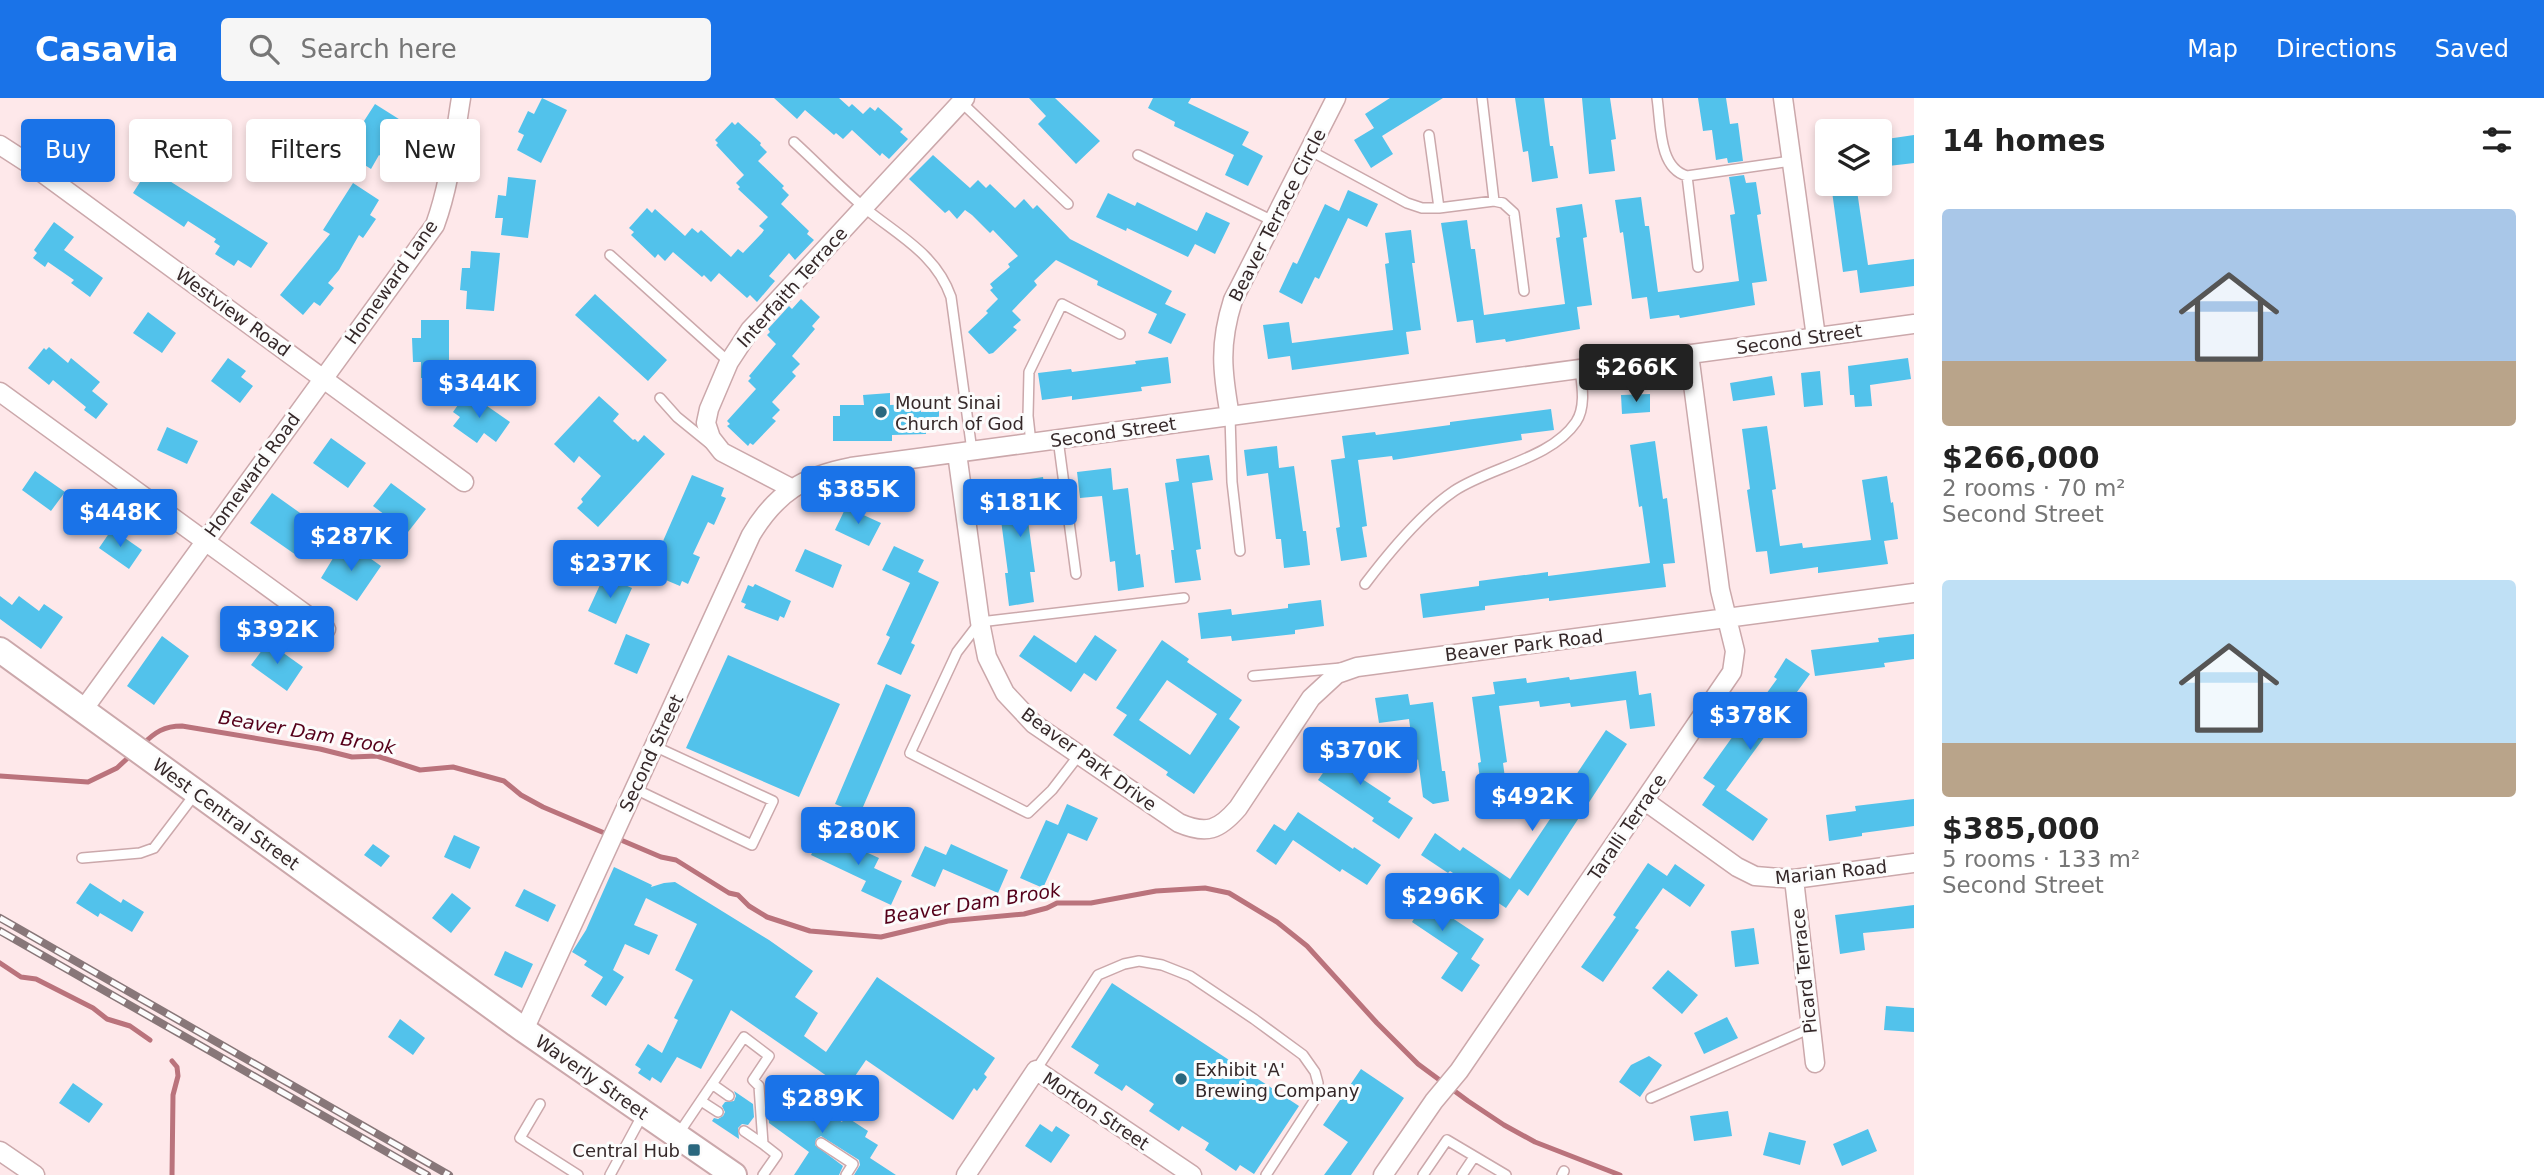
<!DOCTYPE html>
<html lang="en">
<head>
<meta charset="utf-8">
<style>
	:root { --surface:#fff; --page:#f6f6f6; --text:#222; --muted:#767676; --accent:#1a73e8 }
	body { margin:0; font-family:"DejaVu Sans",sans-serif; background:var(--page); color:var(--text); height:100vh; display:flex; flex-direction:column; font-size:26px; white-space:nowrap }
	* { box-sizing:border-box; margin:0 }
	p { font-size:23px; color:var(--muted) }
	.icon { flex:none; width:38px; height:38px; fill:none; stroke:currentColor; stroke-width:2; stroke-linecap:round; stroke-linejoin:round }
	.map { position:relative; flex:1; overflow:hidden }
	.drawer { display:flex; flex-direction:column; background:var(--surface); width:630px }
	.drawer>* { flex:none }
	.banner { position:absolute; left:21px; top:21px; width:665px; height:63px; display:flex; gap:14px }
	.tools { position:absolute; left:1815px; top:21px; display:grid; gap:14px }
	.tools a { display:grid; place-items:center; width:77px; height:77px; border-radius:7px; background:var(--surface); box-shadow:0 4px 10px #0003; font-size:35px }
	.price { position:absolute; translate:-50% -60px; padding:0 16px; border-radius:7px; background:var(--accent); color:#fff; font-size:23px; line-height:46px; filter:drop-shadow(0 2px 4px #0008) }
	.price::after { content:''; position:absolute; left:50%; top:42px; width:21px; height:16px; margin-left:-10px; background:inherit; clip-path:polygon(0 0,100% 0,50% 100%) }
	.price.selected { background:#222; color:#fff }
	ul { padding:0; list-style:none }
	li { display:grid; align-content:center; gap:14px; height:371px; padding:0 28px }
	li span { display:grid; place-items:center; height:217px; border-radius:7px; color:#555 }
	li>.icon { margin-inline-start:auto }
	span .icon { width:126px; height:126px; fill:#fffc; stroke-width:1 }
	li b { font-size:30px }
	h2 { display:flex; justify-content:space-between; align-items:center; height:84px; padding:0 28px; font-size:30px }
	.chip { padding:0 24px; border-radius:7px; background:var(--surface); box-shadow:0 4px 10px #0003; font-size:24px; line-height:63px }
	.chip.selected { background:var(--accent); color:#fff }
	header { display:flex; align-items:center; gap:42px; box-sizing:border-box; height:98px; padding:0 35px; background:var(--accent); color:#fff }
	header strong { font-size:33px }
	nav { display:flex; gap:38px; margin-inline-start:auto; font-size:24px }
	.search { width:490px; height:63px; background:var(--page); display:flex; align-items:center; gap:18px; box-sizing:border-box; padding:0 24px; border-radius:7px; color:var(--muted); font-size:26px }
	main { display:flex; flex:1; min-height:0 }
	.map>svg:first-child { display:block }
</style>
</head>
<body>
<header>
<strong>Casavia</strong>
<div class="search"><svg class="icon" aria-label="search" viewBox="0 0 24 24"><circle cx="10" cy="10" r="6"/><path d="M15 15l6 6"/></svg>Search here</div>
<nav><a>Map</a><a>Directions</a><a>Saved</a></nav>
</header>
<main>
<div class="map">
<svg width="1914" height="1077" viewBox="0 0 1914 1077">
	<rect width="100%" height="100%" fill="#fee8ea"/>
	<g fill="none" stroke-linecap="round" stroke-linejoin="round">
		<path stroke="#ba737c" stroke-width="5" d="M142,647c13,-13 22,-19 40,-19l138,23 32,8 25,-1 43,14 33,-3 51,14 17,14 22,12 118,50 15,3 53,33 9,2 11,11 18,11 43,14 71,6 67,-16 76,-7 23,-6 10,-5h34l65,-12 49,-3 24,5 48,29 30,24 70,77 41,41 50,37 36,24 31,17 85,33
			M0,678l88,6 29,-14 15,-14
			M0,865l21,14 15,2 57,29 14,11 23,7 20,14
			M172,963l5,6 1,9 -5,19 -1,80"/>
	</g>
	<path fill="#52c2eb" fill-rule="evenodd" d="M542,0l25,12 -26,53 -24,-13 7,-15 -6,-3 10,-21 6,3z
		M774,0h65l10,9 3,-3 11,10 7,-7 5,4 3,-4 25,22 -3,3 8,7 -19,20 -7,-6 -2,3 -28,-26 -9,9 -7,-6 -2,2 -29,-25 -8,9z
		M1029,0h26l45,43 -24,23 -38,-40 8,-8z
		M1153,0h38l-3,5 61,29 -7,13 21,11 -15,30 -23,-11 9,-20 -60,-29 1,-4 -27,-14z
		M1390,0h53l-61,38 11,18 -22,14 -17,-28 20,-12 -9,-14z
		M1515,0h29l6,48h3l5,32 -26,4 -4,-31 -5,1z
		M1582,0h28l6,41 -5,1 4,31 -26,3z
		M1698,0h28l4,26 8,-1 5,38 -15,2 -1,-5 -11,2 -4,-30 -9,1z
		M375,6l27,17 -10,15 6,4 -13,19 -6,-4 -8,14 -27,-17z
		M732,24l3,3 3,-3 23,21 -1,2 7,7 -9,9 26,25 -2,2 7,7 -8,9 28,27 -2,3 7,6 -19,20 -6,-7 -20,23 6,5 -18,21 -7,-7 -3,3 -28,-25 -8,9 -7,-7 -2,2 -29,-25 -8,9 -7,-7 -3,4 -24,-23 3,-3 -5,-4 18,-20 5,5 3,-4 30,27 7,-8 6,5 3,-3 30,27 7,-8 5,4 19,-20 2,-3 -5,-4 9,-9 -30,-28 2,-2 -4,-4 8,-8 -28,-30 2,-2 -3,-3z
		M1914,37v28l-34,4v-27z
		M933,57l37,33 8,-8 8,8 4,-4 25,24 9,-9 9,10 4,-4 33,34 102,52 -7,13 21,10 -15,30 -23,-11 9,-19 -60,-29 1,-4 -42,-21 -22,21 3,4 -25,26 9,9 -8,7 4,3 -24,23 -4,1 -21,-22 20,-19 -2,-2 12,-12 -8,-9 3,-2 -3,-4 20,-17 -2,-3 10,-8 -25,-26 -3,3 -18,-18 -7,-5 -8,9 -8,-9 -4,3 -36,-34z
		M149,70l119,75 -17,25 -13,-8 -4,6 -19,-12 5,-8 -6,-4 2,-3 -28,-18 -4,6 -51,-34z
		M1744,77l2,8 10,-1 5,32 -4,1 10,66 -15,2 3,22 -75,13 -1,-3 -29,4 -3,-22 -15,2 -9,-67 -3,1 -5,-33 26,-3 4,29h4l9,66 81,-11 -9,-66 5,-1 -6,-37z
		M508,79l28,3 -8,58 -27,-3 2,-17h-8l3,-23 8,1z
		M353,85l26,17 -9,15 6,4 -13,19 -4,-3 -20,35 -11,13 6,5 -14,18 -6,-4 -11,13 -23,-20 50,-61 -7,-4z
		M1831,86h25l12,81 46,-6v27l-54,7 -3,-23 -14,2z
		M1348,92l30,14 -11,23 -19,-9 -29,61 -4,-2 -13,27 -23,-12 14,-30 4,2 28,-60 14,7z
		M1108,95l27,13 2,-4 60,29 9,-19 24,11 -15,31 -20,-10 -7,13 -61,-29 -1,3 -30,-14z
		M1582,106l5,33 -4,1 9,67 -15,2 3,22 -74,13 -1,-3 -29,4 -3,-23 -16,2 -16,-99 26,-3 4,29h4l9,66 81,-11 -9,-66 4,-1 -4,-29z
		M54,124l20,15 -10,13 39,28 -13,19 -19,-14 3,-3 -26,-18 -3,5 -12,-9 4,-5 -3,-3z
		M1411,132l4,33h-3l9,67 -15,2 3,22 -117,16 -2,-14 -22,3 -5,-34 26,-3 3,21 101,-13 -8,-66 4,-1 -4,-30z
		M471,153l29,2 -6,58 -28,-2 1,-18 -7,-1 2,-22h8z
		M595,196l72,66 -19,21 -73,-66z
		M801,201l19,18 -8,9 3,3 -23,27 8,8 -8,8 4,4 -24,26 8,8 -8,8 4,3 -23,24 -3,-2 -2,3 -21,-20 3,-2 -3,-3 29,-32 -8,-8 3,-3 -2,-2 27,-32 -9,-9 3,-3 -2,-3 21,-23 3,3z
		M148,214l28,21 -14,20 -29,-20z
		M421,222h28v58h-28v-16h-8l-1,-24h9z
		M49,249l19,16 3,-5 29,24 -8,9 16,13 -12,15 -12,-9 2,-3 -33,-27 -4,5 -21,-17 16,-20 2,2z
		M1168,259l3,26 -30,4 1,4 -70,9v-4l-30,4 -4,-27 33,-4 1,3 64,-8 -1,-3z
		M228,260l18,13 -5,6 12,9 -13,17 -29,-22z
		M1908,260l3,21 -41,6 2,21 -17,1 -1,-12h-4l-2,-29z
		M1820,273l3,34 -19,2 -3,-34z
		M1772,278l3,19 -42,6 -3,-18z
		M467,294l43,30 -14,20 -12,-9 -7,10 -24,-17 7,-9 -7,-5z
		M890,295v12l31,-1v8l18,-1v14l-13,1v8l-34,1v6h-59v-25h7v-11h24l-1,-10z
		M1650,296v18l-28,2 -1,-19z
		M599,298l20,18 -6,7 20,19 2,-1 3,3 6,-7 21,19 -67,73 -21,-19 6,-6 -2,-3 20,-23 -22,-20 -5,7 -20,-19z
		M1551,311l3,21 -33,4 1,6 -129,20 -1,-4 -34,4 9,66 -5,1 5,30 -26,4 -5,-33 4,-1 -9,-67 14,-2 -3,-22 33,-4 1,3 74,-10v-3z
		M1767,328l9,63 -4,1 8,56 22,-3 1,5 68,-8 -9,-60 25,-4 4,27 2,-1 5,37 -14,2 4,23 -70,9v-6l-48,7 -3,-23 -11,1 -9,-62 3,-1 -8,-60z
		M167,329l31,14 -11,23 -30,-14z
		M331,340l35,25 -18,25 -35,-25z
		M1655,343l8,58 4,-1 8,65 -12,1 3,23 -117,14v-3l-64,8v4l-62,8 -3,-24 59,-8v-5l69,-9v4l102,-13 -8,-57 -3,1 -9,-62z
		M1277,348l2,22 15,-2 9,65h3l4,34 -26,3 -3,-29h-5l-8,-66 -21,3 -3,-26z
		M1209,357l4,25 -21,3 9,66 -5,1 5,30 -26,3 -4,-33h3l-9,-67 14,-2 -3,-22z
		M1111,370l2,22 15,-2 8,67 4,-1 4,33 -26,4 -3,-30 -5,1 -8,-66 -22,2 -3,-26z
		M35,373l30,21 -14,19 -29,-21z
		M692,377l32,13 -3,8 5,2 -12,27 -6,-3 -15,32 7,3 -12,27 -6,-3 -2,5 -31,-13z
		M1043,379l4,26 -21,3 9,66h-5l4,30 -25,4 -4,-33h3l-9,-68 14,-1 -3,-22z
		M391,385l35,26 -18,23 -35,-26z
		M272,395l45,32 -21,30 -46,-32z
		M846,409l35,16 -12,23 -34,-16z
		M112,431l30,21 -13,19 -30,-21z
		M353,448l28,20 -24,35 -36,-23 17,-28 8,6z
		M894,448l30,14 -6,12 21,10 -28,61 4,2 -14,30 -24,-11 13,-27 -4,-2 24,-52 -28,-13z
		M805,451l37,16 -9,23 -38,-17z
		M604,478l28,12 -16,36 -28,-13z
		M755,486l36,17 -7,17 -4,-2 -2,5 -34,-13 2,-4 -5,-2 7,-17 5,2z
		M0,498l12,9 7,-9 20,15 5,-7 19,13 -22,32 -41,-30z
		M1321,502l3,26 -29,4v4l-63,7 -1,-5 -30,3 -3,-26 33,-4 1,6 56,-7v-4z
		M626,536l24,10 -13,30 -23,-10z
		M1914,536v25l-30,4 1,4 -70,9 -4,-26 68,-8 -1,-4z
		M1034,537l42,28 19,-28 22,15 -21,31 -12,-8 -13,19 -52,-36z
		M162,538l27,20 -35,49 -27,-19z
		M1162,542l27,19 -2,3 55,38 -13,19 11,8 -46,67 -28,-19 2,-3 -55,-37 14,-20 -11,-7zM1167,582l50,34 -27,41 -51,-35z
		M268,544l35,25 -16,24 -36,-26z
		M728,557l112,49 -41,93 -113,-49z
		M1786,560l24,16 -84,116 42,29 -15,22 -51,-36 13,-19 -12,-8 40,-56 2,1 32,-44 -3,-2z
		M1636,573l3,24 12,-2 4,33 -25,3 -4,-29 -55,7 -1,-4 -30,4 -1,-6 -40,5 8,56 -4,1 4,30 -25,3 -4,-33 3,-1 -9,-65 23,-3 -2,-12 33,-4 1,5 42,-6 1,3z
		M886,586l25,11 -51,119 -25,-10z
		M1408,596l2,11 23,-3 9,69h3l4,30 -16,3 -10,-7 -5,-38 -3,5 -6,-45 -30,4 -4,-25z
		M1340,630l21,13 -17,26 47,31 -3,4 25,16 -14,21 -27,-18 2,-3 -56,-38 14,-20 -10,-6z
		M1606,632l21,14 -99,152 -9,-7 -13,19 -56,-37 -2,2 -27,-18 14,-22 25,18 3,-4 47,32 60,-90 -2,-2z
		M1914,701v27l-52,7v3l-33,5 -3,-26 30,-4 -1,-5z
		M1067,706l31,14 -11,23 -19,-8 -25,55 -23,-10 26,-58 12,5z
		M1298,714l55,37 1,-2 27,18 -14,20 -25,-16 -2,3 -47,-32 -17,25 -20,-14 18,-27 11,7z
		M822,734l57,26 -5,10 28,13 -11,24 -30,-14 5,-10 -55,-26z
		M454,737l26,12 -10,22 -26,-12z
		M373,746l17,12 -9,11 -17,-12z
		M951,746l57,26 -10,23 -55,-24 -8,18 -24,-11 14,-30 21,9z
		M1648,765l19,13 8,-12 30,21 -15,22 -27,-19 -28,40 4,2 -36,52 -22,-15 35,-50 -3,-2z
		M614,769l38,18 -1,2 13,-4 11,-1 94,58 44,31 -18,26 23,16 -14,23 22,16 51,-75 118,81 -11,16 3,3 -10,14 -3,-3 -21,32 -87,-60 -17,25 -9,-6 -3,4 -106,-73 -30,59 -24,-12 -16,26 -9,-6 -2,4 -12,-8 3,-4 -6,-4 13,-21 14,9 16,-33 -4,-2 19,-38 -18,-10 22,-46 -51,-26 -12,27 24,10 -9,20 -24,-11 -12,26 11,7 -18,29 -15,-10 12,-19 -19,-12 3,-4 -15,-9 14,-22z
		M1404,782l27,18 -3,4 56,37 -13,20 9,6 -18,27 -21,-14 17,-25 -46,-31 3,-5 -25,-17z
		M90,785l31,20 2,-4 21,13 -12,20 -32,-19 -2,4 -22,-14z
		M524,791l32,16 -8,17 -33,-16z
		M452,795l19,15 -20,25 -19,-15z
		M1914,807v23l-51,5 2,17 -25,4 -5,-39z
		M1754,830l5,36 -24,3 -4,-36z
		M505,853l28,13 -11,24 -28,-13z
		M1668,872l30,25 -16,19 -30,-26z
		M1112,885l187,123 -45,68 -14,-9 -4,6 -31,-21 4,-7 -27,-17 -3,5 -30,-20 5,-7 -28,-19 -4,6 -28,-18 5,-8 -28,-18z
		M1886,908l28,2v24l-30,-2z
		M1727,919l11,21 -34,16 -10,-21z
		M400,921l25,19 -12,17 -25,-18z
		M1649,958l13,9 -22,32 -21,-15 12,-17z
		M1361,971l43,29 -53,77h-27l24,-33 -25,-17z
		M73,985l30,21 -14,19 -30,-20z
		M787,985l55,39 3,-6 23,15 -3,6 13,8 -8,13 26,17h-42l6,-10 -1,-5 -38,-24 -5,3 -1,6 28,21 -4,9h-45l15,-23 -40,-29 -1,-15z
		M734,993l19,13 1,13 -6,8 -6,-1 -4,4 1,11 -27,-18 2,-3 4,1 5,-3 2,-4 -3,-6 3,-4 9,-1 2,-5z
		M1728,1013l4,25 -38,5 -4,-25z
		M1040,1026l12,8 4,-6 14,9 -19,28 -26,-17z
		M1868,1031l9,22 -35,15 -9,-22z
		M1769,1034l37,9 -6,24 -37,-10z"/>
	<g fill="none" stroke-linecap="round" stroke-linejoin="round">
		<defs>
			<path id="service" d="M1482,0l12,103
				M1657,0c4,25 1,70 30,78l104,-15
				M961,4l107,102
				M1429,37l10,73
				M794,44c24,22 47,46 72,67 33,27 70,45 85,88l21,154
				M1309,52l98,53 15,5h17l55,-7 9,2 11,10 10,78
				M1138,57l135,66
				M1687,78l11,91
				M610,157l119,107
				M660,300l17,19 32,26
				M1230,318l2,66 8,69
				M1058,341l18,135
				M1031,345l-3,-27 1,-44 33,-68 58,30
				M1365,486c22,-29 58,-72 89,-93 36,-24 97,-32 122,-69 10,-15 6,-37 4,-53
				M1253,578l88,-8
				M1079,657l-27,35 -24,23 -118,-60 47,-101 23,-30 204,-24
				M635,691l117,56 21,-44 -119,-55
				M82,760l58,-5 14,-5 41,-54
				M1036,972l62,-95 26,-11 15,-3 23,4 28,11 64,43 49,36 12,17 3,11 -2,15 -50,77
				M712,986l17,12
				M1651,1000l160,-70
				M701,1003l17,11
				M540,1006l-20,34 58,37
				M744,1033l19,13
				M679,1035l65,-96 25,19 -16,24 6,6 4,58 14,11 -14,20
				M821,1045l32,21 -7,11
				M610,1077l33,-61
				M1423,1077l24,-35 59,35
				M1462,1077l12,-18
				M1562,1077l2,-4"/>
			<path id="minor" d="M1783,0l33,239
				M0,47l37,24 427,313
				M0,294l326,237
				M1230,318c-8,-45 -11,-72 3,-116l103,-202
				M957,355l23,169 7,35 18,36 29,31 145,99c28,12 40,7 59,-15l73,-110 26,-24 20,-7 557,-74
				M791,390l-69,-36 -11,-14 -5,-15 3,-14 20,-47 21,-32 15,-16 200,-216
				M83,612l352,-485c15,-41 19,-84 26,-127
				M1645,703l92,66 18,9 39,3 120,-16
				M1794,781l21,184
				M524,932l227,-495c25,-42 53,-59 100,-68l1063,-143
				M0,1053l35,24
				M966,1077l70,-105 156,105
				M1383,1077l51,-74 25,-30 273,-399 3,-21 -15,-61 -31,-236"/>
			<path id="secondary" d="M0,552l524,380 210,145"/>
		</defs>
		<use href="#service" stroke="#cba8ab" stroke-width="12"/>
		<use href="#minor" stroke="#cba8ab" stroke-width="21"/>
		<use href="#secondary" stroke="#cba8ab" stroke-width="28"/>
		<use href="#service" stroke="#fff" stroke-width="9"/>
		<use href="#minor" stroke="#fff" stroke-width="18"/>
		<use href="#secondary" stroke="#fff" stroke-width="24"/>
		<defs>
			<path id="rail" d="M0,820l449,257
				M0,833l427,244"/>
		</defs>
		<use href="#rail" stroke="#887779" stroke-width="8"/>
		<use href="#rail" stroke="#fcfcfc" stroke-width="5" stroke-dasharray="16" stroke-linecap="butt"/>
	</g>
	<g fill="#2a677e" stroke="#fcfcfc" stroke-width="2.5">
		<circle cx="881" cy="314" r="7"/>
		<circle cx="1181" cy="981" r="7"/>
		<rect x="687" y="1045" width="14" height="14" rx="3.5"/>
	</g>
	<g text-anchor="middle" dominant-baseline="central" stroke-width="6" stroke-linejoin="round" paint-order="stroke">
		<g font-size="18" fill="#352829" stroke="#fcfcfc">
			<text transform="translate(1277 117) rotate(-63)">Beaver Terrace Circle</text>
			<text transform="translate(391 184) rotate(-55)">Homeward Lane</text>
			<text transform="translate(792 189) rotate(-48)">Interfaith Terrace</text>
			<text transform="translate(233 214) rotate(36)">Westview Road</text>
			<text transform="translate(1799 241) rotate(-8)">Second Street</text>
			<text transform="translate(1113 334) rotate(-8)">Second Street</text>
			<text transform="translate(252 377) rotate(-54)">Homeward Road</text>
			<text transform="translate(1524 547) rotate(-7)">Beaver Park Road</text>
			<text transform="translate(651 655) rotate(-65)">Second Street</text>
			<text transform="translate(1089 661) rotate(36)">Beaver Park Drive</text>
			<text transform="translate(226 716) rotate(36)">West Central Street</text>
			<text transform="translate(1627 729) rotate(-56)">Taralli Terrace</text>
			<text transform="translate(1831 774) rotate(-6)">Marian Road</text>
			<text transform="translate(1804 873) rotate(-96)">Picard Terrace</text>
			<text transform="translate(592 979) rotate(35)">Waverly Street</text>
			<text transform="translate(1096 1013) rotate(34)">Morton Street</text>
		</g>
		<g font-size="18" fill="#352829" stroke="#fcfcfc" text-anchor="start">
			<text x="895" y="304">Mount Sinai<tspan x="895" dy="21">Church of God</tspan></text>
			<text x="1195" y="971">Exhibit 'A'<tspan x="1195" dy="21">Brewing Company</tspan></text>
			<text x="680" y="1052" text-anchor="end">Central Hub</text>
		</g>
		<g font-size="19" font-style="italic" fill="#55001a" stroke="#fcfcfc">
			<text transform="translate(307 634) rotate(10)">Beaver Dam Brook</text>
			<text transform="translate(972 805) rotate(-9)">Beaver Dam Brook</text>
		</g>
	</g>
</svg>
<div class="tools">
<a><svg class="icon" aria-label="layers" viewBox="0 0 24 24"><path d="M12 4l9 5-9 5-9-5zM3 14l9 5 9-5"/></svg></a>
</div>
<b class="price selected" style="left:1636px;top:306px">$266K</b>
<b class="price" style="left:479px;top:322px">$344K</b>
<b class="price" style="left:858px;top:428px">$385K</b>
<b class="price" style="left:1020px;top:441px">$181K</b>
<b class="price" style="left:120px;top:451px">$448K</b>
<b class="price" style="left:351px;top:475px">$287K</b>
<b class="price" style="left:610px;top:502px">$237K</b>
<b class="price" style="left:277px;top:568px">$392K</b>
<b class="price" style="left:1750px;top:654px">$378K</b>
<b class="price" style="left:1360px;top:689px">$370K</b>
<b class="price" style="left:1532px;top:735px">$492K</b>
<b class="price" style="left:858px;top:769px">$280K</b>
<b class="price" style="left:1442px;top:835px">$296K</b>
<b class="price" style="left:822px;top:1037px">$289K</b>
<div class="banner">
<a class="chip selected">Buy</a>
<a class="chip">Rent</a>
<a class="chip">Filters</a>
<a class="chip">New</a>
</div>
</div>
<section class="drawer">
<h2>14 homes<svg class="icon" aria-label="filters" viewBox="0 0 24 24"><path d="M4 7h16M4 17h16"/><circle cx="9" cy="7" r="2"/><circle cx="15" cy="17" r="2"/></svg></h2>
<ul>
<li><span style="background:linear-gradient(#a9c7e8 70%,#b9a48a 0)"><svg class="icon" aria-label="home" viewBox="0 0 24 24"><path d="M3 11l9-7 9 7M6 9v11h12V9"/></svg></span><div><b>$266,000</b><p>2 rooms · 70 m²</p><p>Second Street</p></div></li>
<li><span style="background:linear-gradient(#bfe0f5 75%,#b9a48a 0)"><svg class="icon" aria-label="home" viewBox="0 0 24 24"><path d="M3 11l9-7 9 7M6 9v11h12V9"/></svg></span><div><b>$385,000</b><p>5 rooms · 133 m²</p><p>Second Street</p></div></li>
</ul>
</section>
</main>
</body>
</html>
